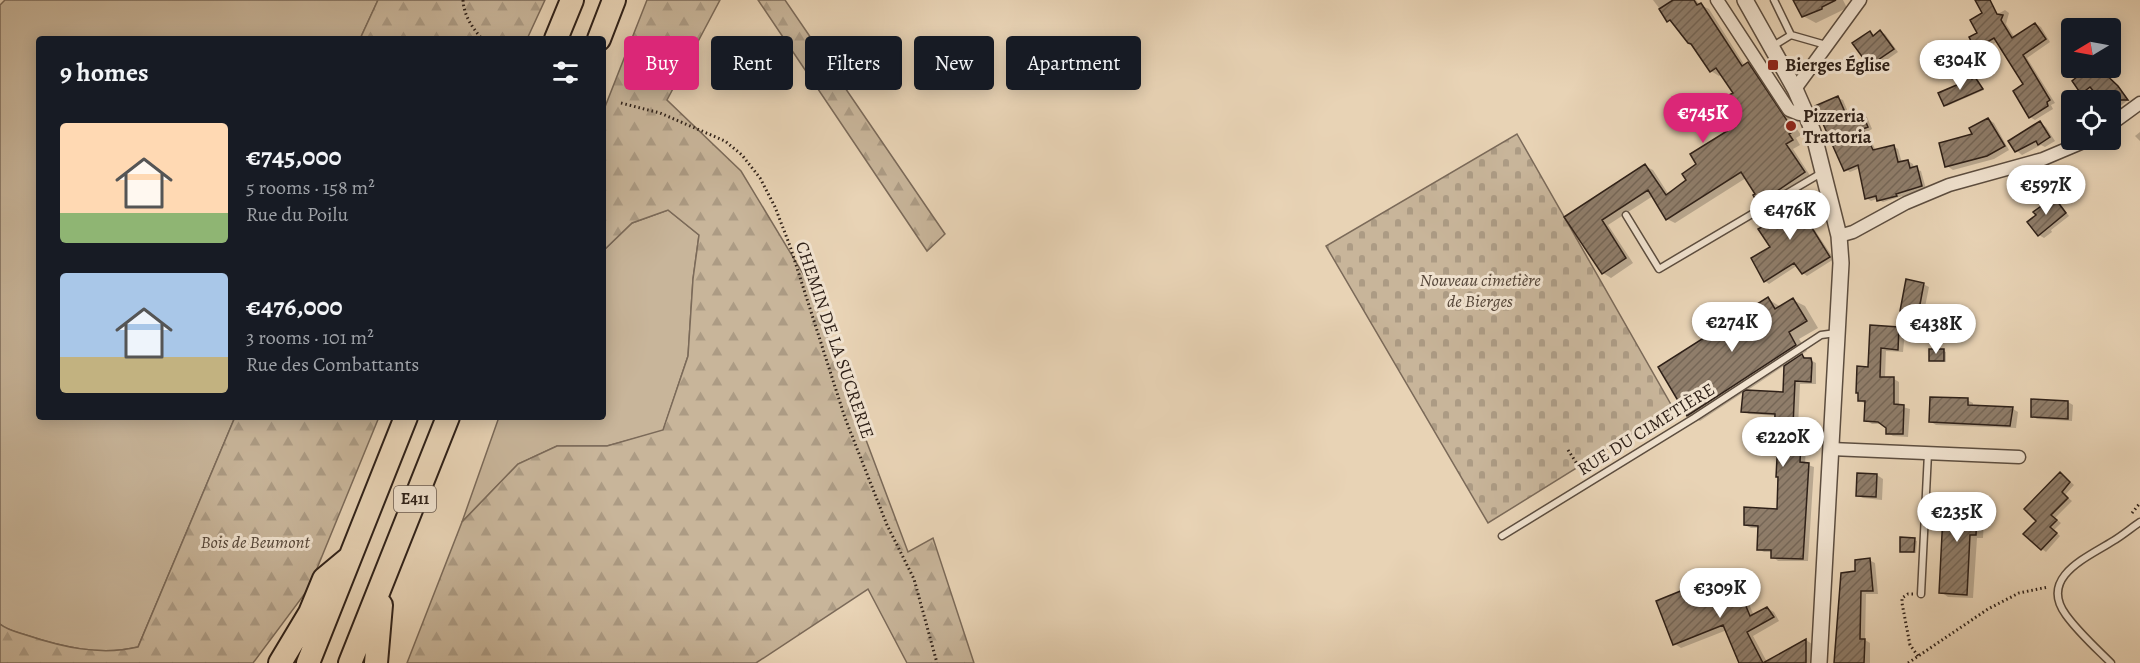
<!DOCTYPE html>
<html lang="en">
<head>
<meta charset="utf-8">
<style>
	:root { --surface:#171b24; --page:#20242c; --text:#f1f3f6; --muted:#9ea1a6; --accent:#db2777 }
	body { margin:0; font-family:Alegreya,serif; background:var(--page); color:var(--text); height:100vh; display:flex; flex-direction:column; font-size:22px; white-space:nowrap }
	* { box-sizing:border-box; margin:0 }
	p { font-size:20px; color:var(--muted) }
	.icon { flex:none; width:33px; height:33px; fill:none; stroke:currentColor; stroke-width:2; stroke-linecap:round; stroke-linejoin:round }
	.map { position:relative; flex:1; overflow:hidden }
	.panel { position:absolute; left:36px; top:36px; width:570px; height:384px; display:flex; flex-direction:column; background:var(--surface); border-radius:6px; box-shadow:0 3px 15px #0003 }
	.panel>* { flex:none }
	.hud { position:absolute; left:624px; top:36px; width:570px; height:54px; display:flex; gap:12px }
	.needle { width:39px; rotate:260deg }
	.buttons { position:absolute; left:2061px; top:18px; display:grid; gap:12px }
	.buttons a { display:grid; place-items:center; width:60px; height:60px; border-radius:6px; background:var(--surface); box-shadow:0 3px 15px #0003; font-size:30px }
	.price { position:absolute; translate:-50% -51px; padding:0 14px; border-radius:21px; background:#fff; color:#222; font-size:20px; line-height:39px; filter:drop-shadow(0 2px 3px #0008) }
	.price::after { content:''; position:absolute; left:50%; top:36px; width:18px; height:14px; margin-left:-9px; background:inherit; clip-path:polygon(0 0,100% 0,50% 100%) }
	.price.selected { background:var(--accent); color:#fff }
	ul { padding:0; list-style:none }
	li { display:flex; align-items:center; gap:18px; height:150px; padding:0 24px }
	li span { display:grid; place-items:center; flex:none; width:168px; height:120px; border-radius:6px; color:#555 }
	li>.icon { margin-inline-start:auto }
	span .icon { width:72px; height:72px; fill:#fffc; stroke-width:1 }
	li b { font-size:26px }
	h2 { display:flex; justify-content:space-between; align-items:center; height:72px; padding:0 24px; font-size:26px }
	.chip { padding:0 21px; border-radius:6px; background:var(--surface); box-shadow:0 3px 15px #0003; font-size:21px; line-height:54px }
	.chip.selected { background:var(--accent); color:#fff }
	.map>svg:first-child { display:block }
</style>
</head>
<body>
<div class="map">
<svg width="2140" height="663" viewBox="0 0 2140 663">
	<defs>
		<pattern id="forest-firs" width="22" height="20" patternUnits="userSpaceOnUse" patternTransform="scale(1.5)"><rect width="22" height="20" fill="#c8b59a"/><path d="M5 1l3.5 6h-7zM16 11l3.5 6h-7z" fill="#ac9b84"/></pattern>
		<pattern id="cemetery-stones" width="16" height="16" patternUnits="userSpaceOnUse" patternTransform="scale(1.5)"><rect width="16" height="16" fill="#c8b59a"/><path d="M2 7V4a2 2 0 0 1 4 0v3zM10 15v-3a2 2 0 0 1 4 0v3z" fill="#ac9b84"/></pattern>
		<pattern id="building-hatch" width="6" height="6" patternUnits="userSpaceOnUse" patternTransform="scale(1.5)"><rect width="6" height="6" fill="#8f7d6a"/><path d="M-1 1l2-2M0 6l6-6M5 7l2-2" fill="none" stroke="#756656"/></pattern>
	</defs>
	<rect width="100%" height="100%" fill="#e8d3b5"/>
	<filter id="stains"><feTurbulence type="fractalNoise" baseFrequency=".00333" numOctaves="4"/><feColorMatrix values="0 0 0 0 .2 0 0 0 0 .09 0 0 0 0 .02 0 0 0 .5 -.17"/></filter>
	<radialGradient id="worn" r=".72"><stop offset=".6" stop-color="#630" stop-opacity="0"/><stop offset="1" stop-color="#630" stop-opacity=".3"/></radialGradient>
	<path fill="#c8b59a" stroke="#7b6a59" stroke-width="1.5" d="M5,0h373l-18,39h-321v378h196l-97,230c-38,9 -76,0 -112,-12 -9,-3 -19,-5 -26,-11v-619z
		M668,210l31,25 -6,44 -5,77 -25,75 -56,15h-50l-39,18 -56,58 37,-105h104v-166l29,-28z"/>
	<path fill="url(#forest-firs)" stroke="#7b6a59" stroke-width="1.5" d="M378,0h167l-18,39h-167z
		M647,0h73l-53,100 74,71 64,106 103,275 25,-14 41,125h-67l-39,-74 -112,74h-349l55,-141 56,-58 39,-18h50l56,-16 25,-74 5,-77 6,-44 -31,-25 -36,13 -29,28v-139z
		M758,0h27l160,234 -18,17z
		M235,417h144l-70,171 -56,75h-253v-39c7,6 17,8 26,11 36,12 74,21 112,12z"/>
	<path fill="url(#cemetery-stones)" stroke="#7b6a59" stroke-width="1.5" d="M1517,134l156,274 -185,115 -162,-277z"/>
	<path fill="#0003" fill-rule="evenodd" d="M1653,0h43l4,5 9,4 36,57 3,-2 8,5 45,66 -5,3 4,7 -7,4 18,28 -44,31 -8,-5 -4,-7 2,-1 -11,-17 -71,45 -8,-4 -14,-23 -45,29 25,38 -22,15 -8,-5 -37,-55 79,-52 8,4 16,25 19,-15 10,-15 36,-36 1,-36 -13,-19 -3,2 -8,-5 -17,-26 -18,-20 -8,-5z
		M1795,0h48l4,8 -31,15 -13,-7z
		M2005,10l4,3 -3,11 9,14 21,-14 5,3 9,15 -23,16 28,45 -4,2 2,4 -18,11 -5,-3 -5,-32 -27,-44 -16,10 -6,-3 3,-15 17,-18z
		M1880,32l5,2 13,18 -23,16 -5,-3 -15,-21 15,-11 5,3z
		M2079,68h19l2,12h12l16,20 -14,11 -4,-2v-9h-7l-9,-11 -8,6 -4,-3 -2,-15 -4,-7z
		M1972,79l6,1 6,10 -37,16 -2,-1z
		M1838,98l5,2 8,19 11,-4 5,2 5,12 -5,3 9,19 18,-4 4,2 4,14 6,-2 5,3 1,4 7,3 5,18 -43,13 -6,-3 -6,2 -5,-3 -6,-30 -10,4 -5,-3z
		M1988,119l6,4 15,27 -15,9 -41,11 -6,-4z
		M2040,123l6,4 9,14 -10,6 -4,-2 -19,10 -5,-4 -7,-10z
		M2140,132v9l-5,-5z
		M1815,199l4,3 7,11 -16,10 24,36 -27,17 -4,-3 -5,-8 -29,19 -4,-3 7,-34 -1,-23 8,-18 5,2 5,8z
		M2054,199l4,2 11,15 -18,14 1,2 -8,6 -5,-3 -10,-13z
		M1923,284l6,3 -6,30 -16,-3 -5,-3z
		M1768,299l13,8 12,-7 12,6 13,22 -19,11 8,12 -6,4 15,8v21h-16l-2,44 9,3 -2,33 9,3 -6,94h-30l-5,-4v-5h-9l-6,-3 1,-21h-8l-6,-3 33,-15 2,-69 -5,-3 2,-22 -28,-2 -6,-3 1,-19 -44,29 -12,-6zM1785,365v29l-40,-2z
		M1872,326l27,2 6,4 -2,20 -17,-1 -1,27 9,1 5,3v24l11,3 -2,28 -15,-1 -5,-3v-6l-4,-3h-12l-6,-4 -1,-16 -5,-4 10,-32z
		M1944,351l2,1v10l-15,-2z
		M1967,400l6,3v4l40,2 5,3 -2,16 -80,-3 -5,-3z
		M2068,402l5,3 -1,16 -35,-2 -5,-3z
		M1858,475h19l6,4 -1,21 -19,-2 -6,-3z
		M2065,477l9,8 -9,10 7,6 -17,17 6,5 -7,7 6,6 -14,16 -4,-3 -4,-28z
		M1948,496l30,1 7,5 -2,36h-6l-4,60 -25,-1 -7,-5z
		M1914,540l3,1 -1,12 -15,-2z
		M1869,560l6,3 3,31h-12l-1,46 5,3v20h-34l20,-91z
		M1720,576l6,4 2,5 8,-2 6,4 12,29 13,-8 7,4 5,9 -26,15 14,26 39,-22 6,4v19h-72l-13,-33 -46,18 -6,-4z"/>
	<path fill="url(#building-hatch)" stroke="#2e2018" stroke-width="1.5" d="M1673,0h21l3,5 4,-2 41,63 6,-4 46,69 -5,3 4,6 -7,4 19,28 -47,32 -5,-9 2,-1 -14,-22 -75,48 -18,-30 -46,30 24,38 -24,16 -38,-57 81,-53 21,31 20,-15 -4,-6 14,-10 -6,-10 42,-26 -17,-26 18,-9 -17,-25 -6,4 -19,-28 -3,-1 -18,-23 -3,2 -8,-13z
		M1793,0h43l-14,7v2l-20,8z
		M1975,0h15l7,14 6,1 -2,5 11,18 23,-15 11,16 -23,16 27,45 -3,2 1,4 -19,12 -16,-27 10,-7 -29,-46 -19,11 -6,-12 8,-4 -7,-13 12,-7z
		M1880,30l14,19 -25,17 -17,-23 18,-12 3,5z
		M2071,68h28l19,18 10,14h-7l-11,9v-9h-9l-11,-13 -9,7 -9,-13 6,-5z
		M1969,76l3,3 3,-2 8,12 -39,17 -6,-13 21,-9z
		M1838,96l10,23 14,-6 6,14 -5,2 10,21 21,-5 4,17 10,-2 2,8 7,-2 5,20 -26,8 1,2 -20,5 -1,-5 -11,3 -7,-34 -14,6 -29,-65z
		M1988,118l17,28 -18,10 -42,11 -6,-24 33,-9 -3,-6z
		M2040,121l10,16 -12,8 -2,-4 -21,11 -7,-11z
		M1815,197l7,13 -15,10 23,37 -28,17 -8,-11 -30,19 -13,-24 19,-11 -12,-18 11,-6 -6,-10 16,-9 7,12z
		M2054,197l12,16 -28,23 -11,-14 9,-7 -3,-3z
		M1906,279l18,4 -6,32 -18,-4z
		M1768,297l7,12 18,-11 14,23 -18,11 7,13 -109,71 -29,-49z
		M1870,325l29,2 -1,23 -17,-2 -1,29h14v27l10,1 -1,29h-17v-6l-8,-6 -14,-1 1,-20h-7v-8h-2l1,-27 11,1z
		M1929,349h15v12h-15z
		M1802,354l2,4h7l1,5 -1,19 -16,-1 -2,45 9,1 -2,35 9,1 -6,96 -32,-1v-8h-14l1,-24 -14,-1v-18l33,2 1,-32h-2l2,-38h-4l1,-25 -34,-2 2,-20 3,-2 37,2 1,-26z
		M1930,397l38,1v7l45,2 -3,19 -81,-4z
		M2031,399l37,2v18l-37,-2z
		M2060,472l10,10 -8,10 6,6 -17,17 6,5 -7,7 7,6 -16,17 -18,-16 13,-13 -12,-12z
		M1857,473l20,1 -1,23 -20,-1z
		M1947,495l31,1 -2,39h-6l-3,60 -28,-2 4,-78h3z
		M1900,537l15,1 -1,14h-14z
		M1870,558l3,33h-12l-1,48h5l-1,24h-30l7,-90 14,-2v-11z
		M1720,575l2,4 8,5 6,-2 14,34 17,-9 7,10 -27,15 16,31 43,-24v24h-67l-16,-38 -50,20 -17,-44z"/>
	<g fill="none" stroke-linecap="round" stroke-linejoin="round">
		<defs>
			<path id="service" d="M1791,35l35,10
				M1773,46l18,-11 -17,-35
				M1626,215l33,54 164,-97
				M1502,536l192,-118 127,-83 15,-2
				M1921,594l7,-141
				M2111,663c-15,-15 -32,-30 -45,-48 -28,-38 22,-58 47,-74 10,-6 18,-13 27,-19"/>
			<path id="minor" d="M1717,0l72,110 10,4h7
				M1795,89l65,-89
				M2110,125l30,-22
				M1839,236l14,-4 53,-29 43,-18 94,-26 45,-19
				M1831,449l188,8"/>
			<path id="tertiary" d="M1745,0l50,89 11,25 7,18 26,104 2,27 -22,400"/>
			<path id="motorway" d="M556,39l16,-39
				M599,39l15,-39
				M280,663l30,-50 14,-34 24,-20
				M308,663l98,-246
				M350,663l98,-246
				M376,663l5,-58"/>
		</defs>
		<use href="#service" stroke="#5c4d3f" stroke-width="9"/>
		<use href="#minor" stroke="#5c4d3f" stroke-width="15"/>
		<use href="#tertiary" stroke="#5c4d3f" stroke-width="18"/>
		<use href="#motorway" stroke="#2e2018" stroke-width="26"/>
		<path stroke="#2e2018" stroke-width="3" stroke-dasharray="1.5 3" stroke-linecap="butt" d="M463,0c1,16 9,27 19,39
			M621,103l39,10 65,28 17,14 18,23 15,29 15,39 55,172 42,107 27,54 23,84
			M1568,450l15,23
			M2132,513l8,-10
			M1913,594h-5l-6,4v5l8,42 8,11
			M1908,663l80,-54 31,-16 29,-6"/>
		<use href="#service" stroke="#f0e2cf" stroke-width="6"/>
		<use href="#minor" stroke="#f0e2cf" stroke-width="12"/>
		<use href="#tertiary" stroke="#f0e2cf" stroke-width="15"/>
		<use href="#motorway" stroke="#e8d3b5" stroke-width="22"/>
	</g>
	<g fill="#8f2418" stroke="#f0e2cf" stroke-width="2">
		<rect x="1767" y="59" width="12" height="12" rx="3"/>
		<circle cx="1791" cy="126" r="6"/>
	</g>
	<g text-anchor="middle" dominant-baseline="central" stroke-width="6" stroke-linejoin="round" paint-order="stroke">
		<rect fill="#f0e2cf" stroke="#685a4f" stroke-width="1.5" x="394" y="486" width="42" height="26" rx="4.5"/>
		<g font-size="16" font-weight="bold" fill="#2e2018">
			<text x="415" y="499">E411</text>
		</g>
		<g font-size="18" font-weight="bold" fill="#2e2018" stroke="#f0e2cf" text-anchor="start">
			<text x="1785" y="65">Bierges Église</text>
			<text x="1803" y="116">Pizzeria<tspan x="1803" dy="21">Trattoria</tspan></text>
		</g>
		<g font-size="18" font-style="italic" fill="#544538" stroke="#f0e2cf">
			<text x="1480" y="280">Nouveau cimetière<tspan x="1480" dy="21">de Bierges</tspan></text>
			<text x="255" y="542">Bois de Beumont</text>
		</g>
		<g font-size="18" fill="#2e2018" stroke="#f0e2cf">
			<text transform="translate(835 340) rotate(71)">CHEMIN DE LA SUCRERIE</text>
			<text transform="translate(1646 429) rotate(-32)">RUE DU CIMETIÈRE</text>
		</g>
	</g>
	<rect width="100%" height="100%" filter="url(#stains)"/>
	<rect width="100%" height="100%" fill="url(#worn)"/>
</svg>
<div class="buttons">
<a><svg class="needle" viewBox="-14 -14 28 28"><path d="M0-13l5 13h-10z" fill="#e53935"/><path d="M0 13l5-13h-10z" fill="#9ea1a6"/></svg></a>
<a><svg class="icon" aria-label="locate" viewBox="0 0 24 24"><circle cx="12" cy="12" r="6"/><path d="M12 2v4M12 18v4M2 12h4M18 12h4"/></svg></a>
</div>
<b class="price" style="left:1960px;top:91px">€304K</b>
<b class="price selected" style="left:1703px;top:144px">€745K</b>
<b class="price" style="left:2046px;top:216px">€597K</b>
<b class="price" style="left:1790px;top:241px">€476K</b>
<b class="price" style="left:1732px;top:353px">€274K</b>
<b class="price" style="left:1936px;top:355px">€438K</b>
<b class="price" style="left:1783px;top:468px">€220K</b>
<b class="price" style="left:1957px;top:543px">€235K</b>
<b class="price" style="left:1720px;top:619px">€309K</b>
<div class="hud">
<a class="chip selected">Buy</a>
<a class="chip">Rent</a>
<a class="chip">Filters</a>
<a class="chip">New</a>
<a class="chip">Apartment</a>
</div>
<section class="panel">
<h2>9 homes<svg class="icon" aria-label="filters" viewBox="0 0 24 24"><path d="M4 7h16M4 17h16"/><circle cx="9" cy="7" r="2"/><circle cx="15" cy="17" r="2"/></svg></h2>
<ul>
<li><span style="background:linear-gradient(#ffd9b3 75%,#8fb573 0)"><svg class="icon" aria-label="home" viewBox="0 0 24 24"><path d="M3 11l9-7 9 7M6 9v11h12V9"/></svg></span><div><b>€745,000</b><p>5 rooms · 158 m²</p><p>Rue du Poilu</p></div></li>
<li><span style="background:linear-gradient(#a9c7e8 70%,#c2b280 0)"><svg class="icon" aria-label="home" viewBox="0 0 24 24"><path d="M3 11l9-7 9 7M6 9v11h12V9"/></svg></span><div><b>€476,000</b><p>3 rooms · 101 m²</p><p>Rue des Combattants</p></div></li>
</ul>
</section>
</div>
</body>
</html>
